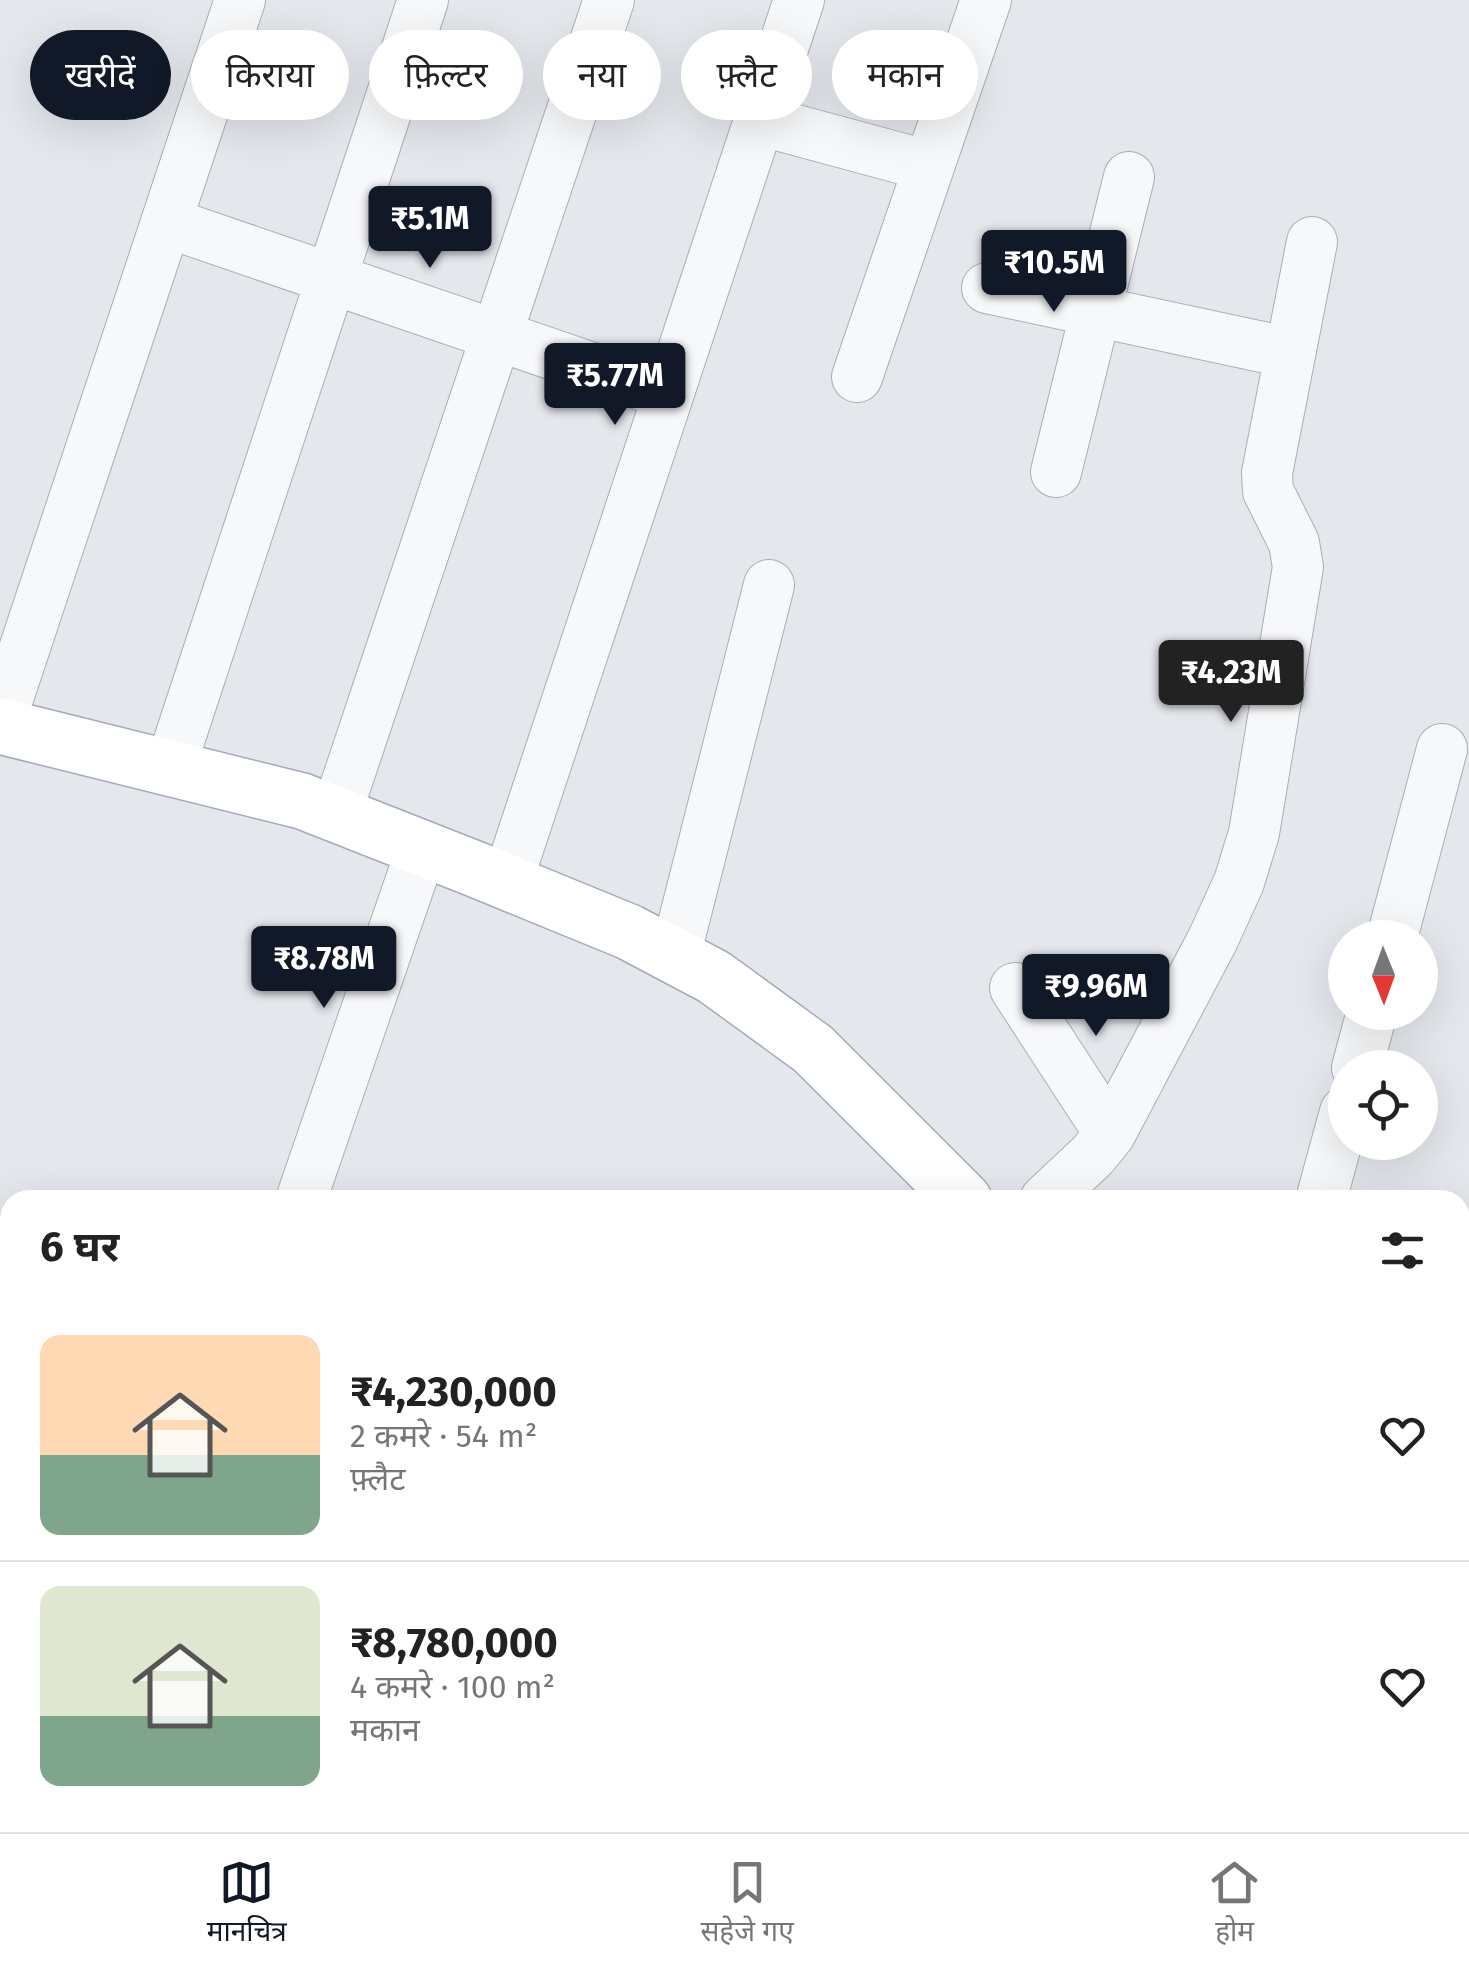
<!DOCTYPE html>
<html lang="hi">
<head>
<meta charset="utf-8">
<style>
	:root { --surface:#fff; --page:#f2f2f2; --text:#222; --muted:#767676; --line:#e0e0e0; --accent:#111827 }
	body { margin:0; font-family:"Fira Sans","Noto Sans Devanagari",sans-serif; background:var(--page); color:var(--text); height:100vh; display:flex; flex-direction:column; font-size:38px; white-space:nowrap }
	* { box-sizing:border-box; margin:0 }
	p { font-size:32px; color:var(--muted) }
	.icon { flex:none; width:55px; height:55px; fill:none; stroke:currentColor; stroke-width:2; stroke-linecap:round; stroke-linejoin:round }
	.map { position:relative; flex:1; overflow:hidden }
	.drawer { position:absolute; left:0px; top:1190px; width:1470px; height:642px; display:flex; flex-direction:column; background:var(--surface); border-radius:30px 30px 0 0; box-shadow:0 10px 40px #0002 }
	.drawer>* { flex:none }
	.guide { position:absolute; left:30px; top:30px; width:1410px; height:90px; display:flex; gap:20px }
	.needle { width:65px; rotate:179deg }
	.fabs { position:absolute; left:1328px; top:920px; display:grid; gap:20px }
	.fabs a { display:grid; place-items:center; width:110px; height:110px; border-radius:50%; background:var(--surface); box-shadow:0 10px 40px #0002; font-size:50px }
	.price { position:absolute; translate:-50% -85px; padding:0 22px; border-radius:10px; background:var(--accent); color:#fff; font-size:32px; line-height:65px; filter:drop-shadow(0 2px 5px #0008) }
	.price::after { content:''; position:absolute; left:50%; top:60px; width:30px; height:22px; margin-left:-15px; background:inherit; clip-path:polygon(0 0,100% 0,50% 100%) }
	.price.active { background:#222; color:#fff }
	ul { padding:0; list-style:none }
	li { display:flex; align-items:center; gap:30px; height:250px; padding:0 40px }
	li+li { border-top:2px solid var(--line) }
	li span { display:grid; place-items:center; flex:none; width:280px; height:200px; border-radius:20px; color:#555 }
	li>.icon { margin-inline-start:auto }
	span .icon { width:120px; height:120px; fill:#fffc; stroke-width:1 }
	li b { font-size:42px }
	h2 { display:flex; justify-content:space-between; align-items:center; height:120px; padding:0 40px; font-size:42px }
	.tag { padding:0 35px; border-radius:45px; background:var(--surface); box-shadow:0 10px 40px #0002; font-size:35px; line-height:90px }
	.tag.active { background:var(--accent); color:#fff }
	.tab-bar { display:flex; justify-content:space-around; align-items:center; height:140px; border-top:2px solid var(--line); background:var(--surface); font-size:28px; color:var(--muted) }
	.tab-bar a { display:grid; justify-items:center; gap:5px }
	.tab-bar .active { color:var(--accent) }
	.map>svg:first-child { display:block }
</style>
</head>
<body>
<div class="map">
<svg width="1469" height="1832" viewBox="0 0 1469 1832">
	<rect width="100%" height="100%" fill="#e4e7ec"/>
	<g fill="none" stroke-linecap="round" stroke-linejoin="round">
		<defs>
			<path id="minor" d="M759,120l170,46
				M166,222l502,172
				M987,288l303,65
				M857,377l129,-377
				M1056,472l73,-295
				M0,722l240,-722
				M170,768l253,-768
				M336,814l273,-814
				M507,882l292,-882
				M1392,938l50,-189
				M675,956l94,-371
				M1015,988l95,146
				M1357,1068l15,-56
				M301,1200l121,-352
				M1045,1200l48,-45 17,-21 103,-195 26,-57 15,-49 44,-266 -4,-24 -26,-52 -1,-18 45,-231
				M1321,1200l24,-88
				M1460,1422l9,-27
				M0,1632l10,4
				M427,1822v10
				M509,1822l14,10
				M689,1822l18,10
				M1032,1822l17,10
				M63,1832l4,-10
				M253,1832l4,-10
				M775,1832l7,-10
				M970,1832l6,-10
				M1166,1832l7,-10
				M1409,1832l6,-10"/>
			<path id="major" d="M0,726l302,75 173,68 154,63 85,45 99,72 151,151
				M1460,1820l9,10"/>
		</defs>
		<use href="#minor" stroke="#a9aeb7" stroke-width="52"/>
		<use href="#major" stroke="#a3abb8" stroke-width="58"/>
		<use href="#minor" stroke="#f7f8fa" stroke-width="50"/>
		<use href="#major" stroke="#fff" stroke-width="55"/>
	</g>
</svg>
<div class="fabs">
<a><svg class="needle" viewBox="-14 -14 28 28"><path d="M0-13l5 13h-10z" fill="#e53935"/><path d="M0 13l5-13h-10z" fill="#767676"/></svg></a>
<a><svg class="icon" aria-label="locate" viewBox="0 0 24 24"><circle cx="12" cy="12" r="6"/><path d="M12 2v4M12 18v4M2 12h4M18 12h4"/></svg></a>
</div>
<b class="price" style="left:430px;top:271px">₹5.1M</b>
<b class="price" style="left:1054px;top:315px">₹10.5M</b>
<b class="price" style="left:615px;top:428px">₹5.77M</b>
<b class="price active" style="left:1231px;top:725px">₹4.23M</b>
<b class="price" style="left:324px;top:1011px">₹8.78M</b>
<b class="price" style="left:1096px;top:1039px">₹9.96M</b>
<div class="guide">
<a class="tag active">खरीदें</a>
<a class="tag">किराया</a>
<a class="tag">फ़िल्टर</a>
<a class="tag">नया</a>
<a class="tag">फ़्लैट</a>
<a class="tag">मकान</a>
</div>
<section class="drawer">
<h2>6 घर<svg class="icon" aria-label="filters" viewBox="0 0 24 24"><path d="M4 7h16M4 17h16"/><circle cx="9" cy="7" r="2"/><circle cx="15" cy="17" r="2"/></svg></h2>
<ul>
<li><span style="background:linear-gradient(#ffd9b3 60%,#7fa58c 0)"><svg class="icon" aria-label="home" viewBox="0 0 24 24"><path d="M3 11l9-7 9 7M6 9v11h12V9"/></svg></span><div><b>₹4,230,000</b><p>2 कमरे · 54 m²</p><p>फ़्लैट</p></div><svg class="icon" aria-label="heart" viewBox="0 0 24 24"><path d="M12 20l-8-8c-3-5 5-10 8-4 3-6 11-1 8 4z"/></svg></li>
<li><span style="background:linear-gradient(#dfe7d0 65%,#7fa58c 0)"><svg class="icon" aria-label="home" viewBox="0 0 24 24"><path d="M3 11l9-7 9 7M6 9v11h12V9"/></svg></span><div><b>₹8,780,000</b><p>4 कमरे · 100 m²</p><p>मकान</p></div><svg class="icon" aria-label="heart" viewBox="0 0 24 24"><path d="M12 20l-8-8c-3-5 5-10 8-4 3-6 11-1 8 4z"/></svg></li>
</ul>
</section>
</div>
<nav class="tab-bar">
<a class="active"><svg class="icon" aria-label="map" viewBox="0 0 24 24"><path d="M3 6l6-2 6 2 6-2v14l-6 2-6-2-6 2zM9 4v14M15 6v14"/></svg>मानचित्र</a>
<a><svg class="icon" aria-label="saved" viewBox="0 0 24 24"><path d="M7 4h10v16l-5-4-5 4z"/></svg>सहेजे गए</a>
<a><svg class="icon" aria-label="home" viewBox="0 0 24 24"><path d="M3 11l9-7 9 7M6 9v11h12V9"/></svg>होम</a>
</nav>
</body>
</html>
